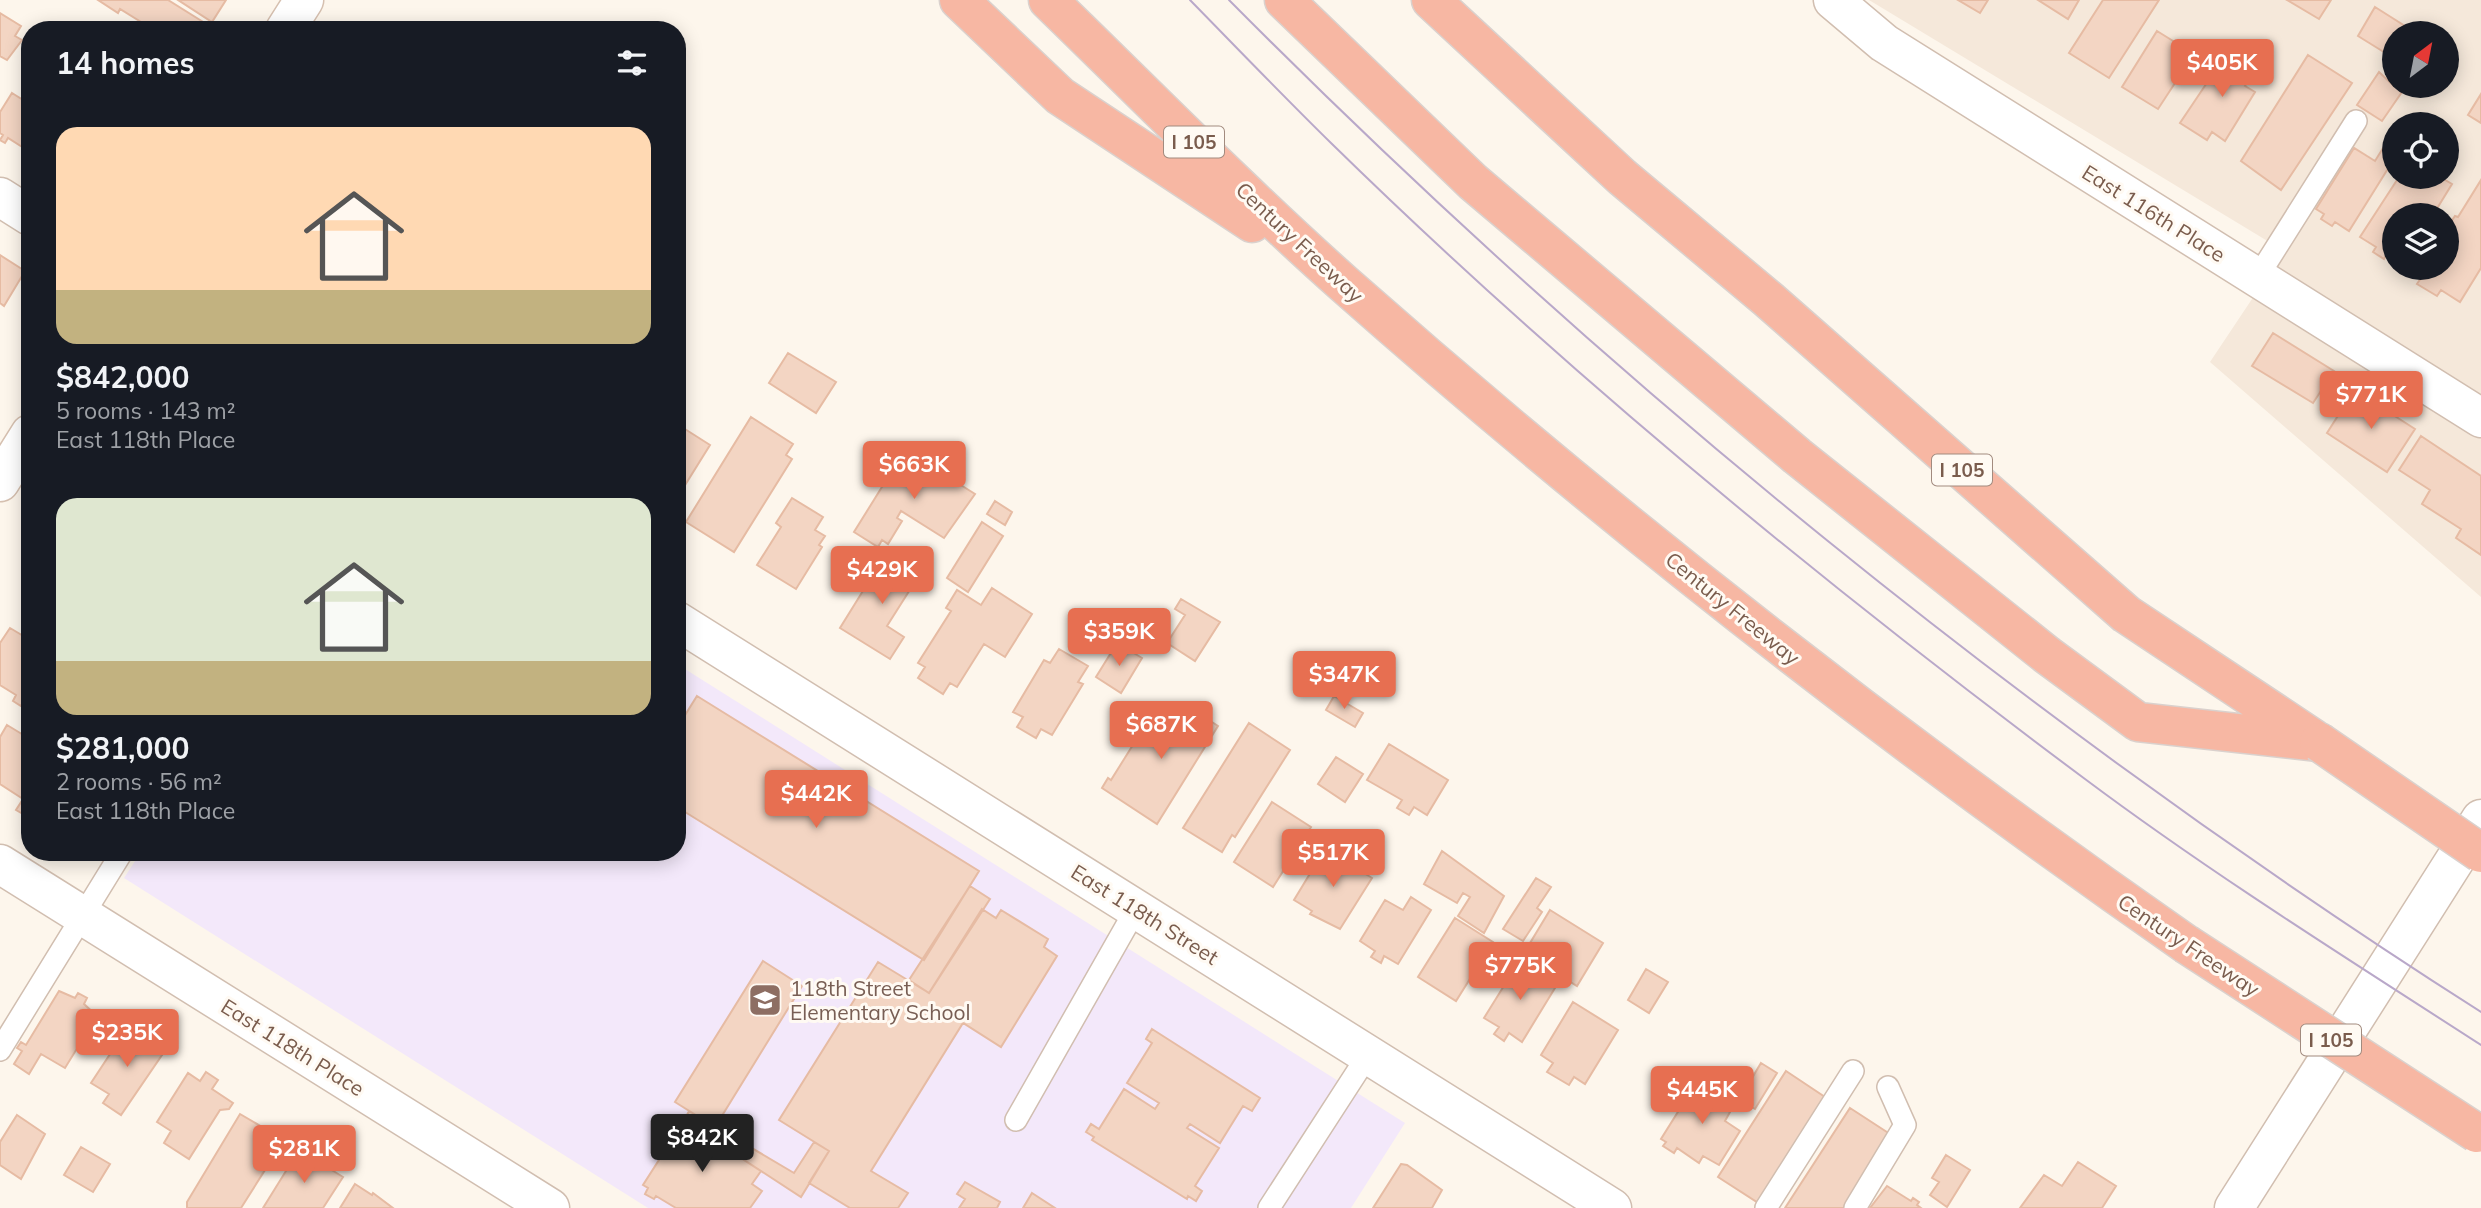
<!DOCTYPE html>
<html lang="en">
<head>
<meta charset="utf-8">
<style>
	:root { --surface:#171b24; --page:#242831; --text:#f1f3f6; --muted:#9ea1a6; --accent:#e76f51 }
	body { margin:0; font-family:Mulish,sans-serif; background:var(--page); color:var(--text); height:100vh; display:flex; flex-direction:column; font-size:26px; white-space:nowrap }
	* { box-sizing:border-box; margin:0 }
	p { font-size:23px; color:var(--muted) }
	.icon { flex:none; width:38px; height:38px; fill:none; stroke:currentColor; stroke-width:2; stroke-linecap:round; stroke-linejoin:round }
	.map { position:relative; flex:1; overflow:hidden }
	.drawer { position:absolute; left:21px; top:21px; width:665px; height:840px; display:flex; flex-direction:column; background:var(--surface); border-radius:28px; box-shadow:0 4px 18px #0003 }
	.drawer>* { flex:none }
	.needle { width:46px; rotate:32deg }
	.buttons { position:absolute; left:2382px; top:21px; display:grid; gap:14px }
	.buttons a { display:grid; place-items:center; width:77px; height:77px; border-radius:50%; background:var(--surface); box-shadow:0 4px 18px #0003; font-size:35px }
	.price { position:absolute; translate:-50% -60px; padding:0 16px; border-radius:7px; background:var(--accent); color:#fff; font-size:23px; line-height:46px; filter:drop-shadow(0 2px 4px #0008) }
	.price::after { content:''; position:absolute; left:50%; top:42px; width:21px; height:16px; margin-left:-10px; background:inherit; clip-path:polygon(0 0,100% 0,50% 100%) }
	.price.on { background:#222; color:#fff }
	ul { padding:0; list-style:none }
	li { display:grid; align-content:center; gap:14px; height:371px; padding:0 35px }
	li span { display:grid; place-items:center; height:217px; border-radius:21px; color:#555 }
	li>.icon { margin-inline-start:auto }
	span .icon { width:126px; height:126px; fill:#fffc; stroke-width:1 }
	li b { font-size:30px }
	h2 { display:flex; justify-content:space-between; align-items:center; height:84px; padding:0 35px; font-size:30px }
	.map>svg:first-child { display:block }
</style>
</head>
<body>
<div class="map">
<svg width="2481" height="1208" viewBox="0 0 2481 1208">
	<rect width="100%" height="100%" fill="#fdf6ec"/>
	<path fill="#f5e8da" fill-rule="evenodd" d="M1869,0h612v597l-271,-235 74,-111zM2394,33h52v53h-52zM2394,124h52v53h-52zM2394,215h52v53h-52z"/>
	<path fill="#f3e8fa" d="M677,664l728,459 -54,85h-703l-524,-330 17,-26h536z"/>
	<path fill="#f3d5c3" stroke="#e6bba3" stroke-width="2" d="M98,0h70l40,25 -3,5h-51l-34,-21 -2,4z
		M178,0h48l-14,22z
		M1958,0h30l-8,13z
		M2038,0h41l-11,19z
		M2103,0h56l-50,78 -40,-25z
		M2287,0h44l-12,19z
		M2375,7l30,19 -5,7h-6v10l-7,11 -29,-18z
		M0,13l21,13 -6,10 7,4 -15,20 -7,-4z
		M2157,31l37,23 -36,55 -36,-22z
		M2229,50l28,17 -12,19 10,6 -30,49 -13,-9 -5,8 -27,-17z
		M2308,55l44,28 -71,107 -40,-29z
		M2379,72l15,14 10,3 -22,32 -25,-16z
		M12,93l16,10 2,-4v53l-22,-14 -3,5 -5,-3 3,-5 -3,-2v-21z
		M2481,94v29l-13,-8z
		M2385,145l9,6v8l-45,72 -14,-9 -3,4 -11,-7 3,-5 -8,-5 38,-61 21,13z
		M2399,177h41l12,7 -19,31h-39v44l-7,-5 -3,5 -11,-7 3,-5 -16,-10z
		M2481,180v88l-21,34 -19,-12 -4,6 -20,-12 4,-6 -4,-2 5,-8h24v-39l9,-13 3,1z
		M0,255l25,16 -21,35 -4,-3z
		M2273,333l61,38 -21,32 -61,-37z
		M788,353l48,29 -20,31 -47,-30z
		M2355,389l13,10 2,-3 8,5 -2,3 39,25 -28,43 -60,-39z
		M751,417l42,27 -7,11 6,4 -58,93 -48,-30z
		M677,424l33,21 -33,53z
		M2421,436l60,40v79l-25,-17 5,-9 -39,-25 8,-14 -31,-20z
		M905,450l70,44 -31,44 -43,-27 -4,7 5,3 -14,23 -6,-4 -4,7 -24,-15z
		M792,498l31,19 -8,13 10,6 -6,9 3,2 -26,42 -39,-24 24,-38 -5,-4z
		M995,501l17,11 -7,13 -18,-11z
		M982,522l21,14 -35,56 -21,-14z
		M884,557l15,8 5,-8 16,10 -5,8 3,2 -31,49 17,11 -14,22 -50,-31z
		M992,588l40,26 -27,43 -21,-13 -27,43 -7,-4 -7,11 -25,-16 7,-11 -7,-4 33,-52 -5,-3 11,-18 24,15z
		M1181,599l39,23 -25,39 -28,-18 18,-28 -10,-6z
		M10,628l20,12v64l-6,-3 -3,5 -8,-5 3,-6 -16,-10v-42z
		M1117,643l25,15 -21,35 -25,-16z
		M1059,649l29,17 -10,16 5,2 -31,51 -11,-6 -5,9 -19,-11 6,-10 -10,-5 31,-52 6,3z
		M697,696l282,175 -55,89 -247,-153v-79z
		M1334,696l29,17 -8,14 -29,-17z
		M1158,705l19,13 9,-13 32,21 -61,98 -55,-36 6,-10 3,2z
		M1249,723l41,27 -55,87 -3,-2 -10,17 -39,-24z
		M7,725l23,14v79l-14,-8 7,-11 -23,-15v-47z
		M1389,744l59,36 -21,35 -13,-8 -5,8 -12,-7 5,-8 -35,-20z
		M1336,757l27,17 -18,28 -27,-18z
		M1272,802l39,25 -38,60 -39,-25z
		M1325,849l47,29 -32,51 -30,-15 2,-3 -18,-11z
		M1442,851l62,45 -20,37 -26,-17 12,-19 -7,-4 -6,10 -33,-19z
		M1536,878l15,9 -14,21 5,4 -19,29 -20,-12z
		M970,886l20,13 -61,94 -20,-13z
		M1411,897l20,13 -33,54 -14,-8 -3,7 -10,-6 4,-6 -15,-10 25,-41 18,10z
		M982,909l14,9 5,-8 47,29 -4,8 13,9 -56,91 -38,-24 -92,148 37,22 -10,15h-48l-41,-25 20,-32 -50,-31 99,-158 51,31z
		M1550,910l53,33 -26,43 -16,-10 -3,4 -37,-22z
		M1455,918l38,24 -37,59 -38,-24z
		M1520,960l38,23 -36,59 -13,-9 -5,8 -10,-7 5,-7 -15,-9z
		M763,961l39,25 -87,141 -40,-25z
		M1646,969l22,13 -19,31 -21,-13z
		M59,991l16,7 3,-5 9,5 -3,6 13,12 -32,52 -24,-14 -12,20 -15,-10 8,-13 -5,-3 4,-6 5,3z
		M1573,1002l45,28 -33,54 -11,-7 -5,8 -22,-13 6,-9 -12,-8z
		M133,1028l26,17 -4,6 7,4 -41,60 -18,-12 6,-9 -18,-11 33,-50 4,3z
		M1152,1029l108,69 -8,13 -9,-5 -23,37 -30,-19 -3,4 32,20 -24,38 7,5 -6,10 -8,-5 -1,3 -95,-59 2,-3 -8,-5 5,-8 8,5 25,-40 31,20 4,-6 -32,-20 25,-40 -6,-4z
		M1761,1063l16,10 -22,36 -16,-9z
		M1786,1071l42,28 -68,105 -42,-27z
		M206,1072l12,8 -6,9 21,14 -4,6 -9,1 -31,49 -25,-16 7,-12 -14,-9 31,-49 12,8z
		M1698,1080l37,23 -10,18 15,10 -21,34 -16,-9 -4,7 -22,-15 -3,5 -11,-7 3,-4 -5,-3z
		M1850,1108l43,28 -47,72h-61z
		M689,1111l105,62 20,-31 15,9 -28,46 -117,-76z
		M240,1114l44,26 -43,68h-54v-6z
		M17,1115l28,19 -24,45 -21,-14v-23z
		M684,1121l77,50 -9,13 10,7 -12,17h-74l-20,-12 -2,3 -9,-5 3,-6 -5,-3z
		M81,1147l29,17 -17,28 -29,-17z
		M299,1150l44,27 -20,31h-60z
		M1946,1155l24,15 -23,37 -17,-12 9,-13 -7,-4z
		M2078,1162l38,24 -14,22h-82l24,-33 18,11z
		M1401,1164l6,1 35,25 -10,18h-59z
		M965,1182l35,20 -3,6h-38l6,-9 -8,-5z
		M355,1184l17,11 1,-2 20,15h-53z
		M1887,1186l24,15 2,-3 6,4 -2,3 4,3h-51z
		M1032,1193l23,15h-32z"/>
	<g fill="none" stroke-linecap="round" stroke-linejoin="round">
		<defs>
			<path id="service" d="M2257,278l99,-157
				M0,1050l122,-198
				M1016,1120l120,-211
				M1269,1208l99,-153
				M1766,1208l87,-137
				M1855,1208l50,-83 -17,-38"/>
			<path id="minor" d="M1833,0l51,43 597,375
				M0,197l30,19
				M677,621l935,587
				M0,864l550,344"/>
			<path id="tertiary" d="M2234,1208l247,-389"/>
			<path id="secondary" d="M285,30l19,-30
				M0,482l30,-48"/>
			<path id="motorway" d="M959,0l101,96 192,127
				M1048,0c98,95 194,193 295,283 268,237 550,457 843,661
				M1284,0l189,182 324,274 250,199 91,67 181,20
				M1431,0l191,177 147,123 357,314 188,125"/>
		</defs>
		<use href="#service" stroke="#d1beb0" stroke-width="24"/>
		<use href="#minor" stroke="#d1beb0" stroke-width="41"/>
		<use href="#tertiary" stroke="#d1beb0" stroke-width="41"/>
		<use href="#secondary" stroke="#d6c0b0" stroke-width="41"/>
		<use href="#motorway" stroke="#dad1cd" stroke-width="41"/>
		<use href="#service" stroke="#fff" stroke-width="21"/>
		<use href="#minor" stroke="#fff" stroke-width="38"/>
		<use href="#tertiary" stroke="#fff" stroke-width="38"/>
		<use href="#secondary" stroke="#fff" stroke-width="38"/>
		<use href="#motorway" stroke="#f7b7a3" stroke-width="38"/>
		<path stroke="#b9a8c9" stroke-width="2" d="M1190,0c47,48 93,96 141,143 235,230 491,440 754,636 127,95 263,180 396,266
			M1229,0c376,379 802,725 1252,1012"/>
		<defs>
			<path id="motorway-bridge" d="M2319,742l162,111
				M2186,944l291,189"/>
		</defs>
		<use href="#motorway-bridge" stroke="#dad1cd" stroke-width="41" stroke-linecap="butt"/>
		<use href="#motorway-bridge" stroke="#f7b7a3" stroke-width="38"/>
	</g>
	<defs>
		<symbol id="school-square" viewBox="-11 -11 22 22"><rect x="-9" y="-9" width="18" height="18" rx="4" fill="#8d6e63" stroke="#fffaf3"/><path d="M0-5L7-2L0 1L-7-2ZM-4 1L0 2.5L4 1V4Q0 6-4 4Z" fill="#fff"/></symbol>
	</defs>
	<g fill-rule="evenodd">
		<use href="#school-square" x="746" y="981" width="38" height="38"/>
	</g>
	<g text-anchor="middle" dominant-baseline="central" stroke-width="6" stroke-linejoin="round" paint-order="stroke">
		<g fill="#fffaf3" stroke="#a28b7f" stroke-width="2">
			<rect x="1164" y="126.5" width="60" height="31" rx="5"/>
			<rect x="1932" y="454.5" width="60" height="31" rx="5"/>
			<rect x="2301" y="1024.5" width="60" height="31" rx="5"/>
		</g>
		<g font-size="19" font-weight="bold" fill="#7a5c4d">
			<text x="1194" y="142">I 105</text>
			<text x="1962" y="470">I 105</text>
			<text x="2331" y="1040">I 105</text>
		</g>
		<g font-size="21" fill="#7a5c4d" stroke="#fffaf3">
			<text transform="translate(2154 213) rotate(32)">East 116th Place</text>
			<text transform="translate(1300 242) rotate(43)">Century Freeway</text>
			<text transform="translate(1733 608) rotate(39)">Century Freeway</text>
			<text transform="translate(1145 914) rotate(32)">East 118th Street</text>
			<text transform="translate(2189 945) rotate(34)">Century Freeway</text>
			<text transform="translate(293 1047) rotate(32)">East 118th Place</text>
		</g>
		<g font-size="21" fill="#785e54" stroke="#fffaf3" text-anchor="start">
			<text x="790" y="988">118th Street<tspan x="790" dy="24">Elementary School</tspan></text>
		</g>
	</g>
</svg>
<div class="buttons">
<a><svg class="needle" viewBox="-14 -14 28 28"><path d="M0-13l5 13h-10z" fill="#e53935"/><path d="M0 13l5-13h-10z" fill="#9ea1a6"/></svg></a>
<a><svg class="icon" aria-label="locate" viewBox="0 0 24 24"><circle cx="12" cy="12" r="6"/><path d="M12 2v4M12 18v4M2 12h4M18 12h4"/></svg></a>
<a><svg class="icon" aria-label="layers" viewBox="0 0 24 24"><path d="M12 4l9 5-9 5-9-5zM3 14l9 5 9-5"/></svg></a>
</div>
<b class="price" style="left:2222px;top:99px">$405K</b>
<b class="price" style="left:2371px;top:431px">$771K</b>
<b class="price" style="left:914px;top:501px">$663K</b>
<b class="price" style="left:882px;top:606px">$429K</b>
<b class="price" style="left:1119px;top:668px">$359K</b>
<b class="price" style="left:1344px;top:711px">$347K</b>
<b class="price" style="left:1161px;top:761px">$687K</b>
<b class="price" style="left:816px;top:830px">$442K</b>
<b class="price" style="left:1333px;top:889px">$517K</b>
<b class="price" style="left:1520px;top:1002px">$775K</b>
<b class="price" style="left:127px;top:1069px">$235K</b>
<b class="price" style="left:1702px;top:1126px">$445K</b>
<b class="price on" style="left:702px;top:1174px">$842K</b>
<b class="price" style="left:304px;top:1185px">$281K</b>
<section class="drawer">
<h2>14 homes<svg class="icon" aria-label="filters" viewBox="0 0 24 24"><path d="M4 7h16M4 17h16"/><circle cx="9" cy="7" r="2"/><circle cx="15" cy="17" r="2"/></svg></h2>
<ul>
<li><span style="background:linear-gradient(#ffd9b3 75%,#c2b280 0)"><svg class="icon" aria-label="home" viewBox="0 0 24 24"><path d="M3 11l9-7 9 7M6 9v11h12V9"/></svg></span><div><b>$842,000</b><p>5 rooms · 143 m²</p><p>East 118th Place</p></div></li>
<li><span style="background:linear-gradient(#dfe7d0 75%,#c2b280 0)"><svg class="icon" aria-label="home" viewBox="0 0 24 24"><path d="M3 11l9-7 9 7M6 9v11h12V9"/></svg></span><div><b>$281,000</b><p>2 rooms · 56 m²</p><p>East 118th Place</p></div></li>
</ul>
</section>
</div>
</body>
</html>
